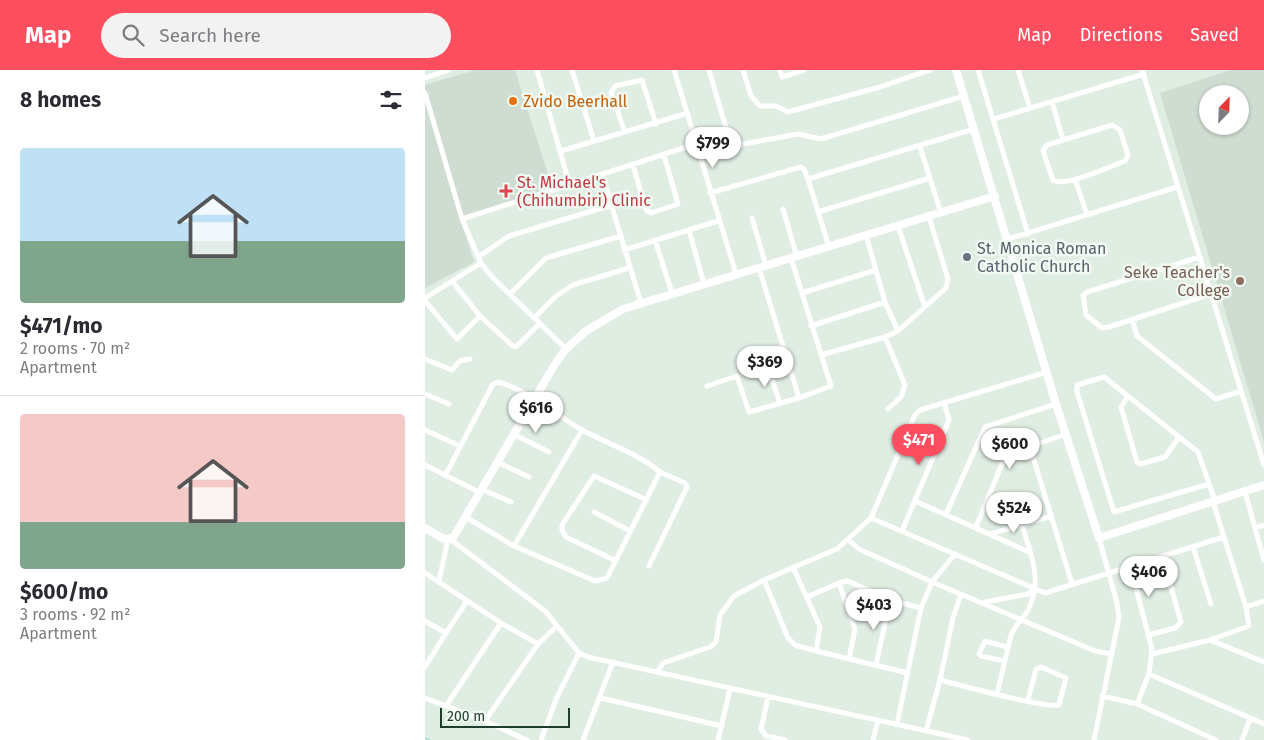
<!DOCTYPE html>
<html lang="en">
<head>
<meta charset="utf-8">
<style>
	:root { --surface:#fff; --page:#f2f2f3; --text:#2b2b33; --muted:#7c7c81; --line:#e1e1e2; --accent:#fd4e5f }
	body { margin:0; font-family:"Fira Sans",sans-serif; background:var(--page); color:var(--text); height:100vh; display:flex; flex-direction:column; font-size:19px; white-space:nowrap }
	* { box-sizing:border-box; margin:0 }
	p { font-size:16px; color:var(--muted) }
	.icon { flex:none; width:28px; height:28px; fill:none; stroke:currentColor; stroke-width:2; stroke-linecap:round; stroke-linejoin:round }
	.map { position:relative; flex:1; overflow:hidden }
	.panel { display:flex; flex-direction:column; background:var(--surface); width:425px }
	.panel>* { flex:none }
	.needle { width:32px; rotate:23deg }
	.tools { position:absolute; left:774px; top:15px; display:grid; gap:10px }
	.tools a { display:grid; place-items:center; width:50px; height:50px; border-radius:50%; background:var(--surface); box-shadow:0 1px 4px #0004; font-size:25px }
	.scale { position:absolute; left:15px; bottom:12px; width:130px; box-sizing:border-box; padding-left:5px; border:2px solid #203e2c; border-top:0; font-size:14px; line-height:18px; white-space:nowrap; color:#203e2c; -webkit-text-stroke:4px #f1f9f2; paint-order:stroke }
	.price { position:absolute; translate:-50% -42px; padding:0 11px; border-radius:18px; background:#fff; color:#222; font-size:16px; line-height:32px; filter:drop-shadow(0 1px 2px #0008) }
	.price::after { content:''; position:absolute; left:50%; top:30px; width:15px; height:11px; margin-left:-8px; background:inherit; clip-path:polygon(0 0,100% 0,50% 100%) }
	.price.active { background:var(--accent); color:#fff }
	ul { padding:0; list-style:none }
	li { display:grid; align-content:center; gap:10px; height:265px; padding:0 20px }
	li+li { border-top:1px solid var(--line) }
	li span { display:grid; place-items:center; height:155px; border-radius:5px; color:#555 }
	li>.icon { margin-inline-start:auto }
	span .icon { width:90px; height:90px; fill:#fffc; stroke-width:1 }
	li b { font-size:21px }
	h2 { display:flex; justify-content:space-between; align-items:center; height:60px; padding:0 20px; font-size:21px }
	header { display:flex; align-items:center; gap:30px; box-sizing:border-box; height:70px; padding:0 25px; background:var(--accent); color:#fff }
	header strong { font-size:24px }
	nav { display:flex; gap:28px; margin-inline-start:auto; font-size:18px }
	.search { width:350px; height:45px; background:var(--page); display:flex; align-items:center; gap:12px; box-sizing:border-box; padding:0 18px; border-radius:28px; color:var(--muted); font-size:19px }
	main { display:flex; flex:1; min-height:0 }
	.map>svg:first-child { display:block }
</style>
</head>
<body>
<header>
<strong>Map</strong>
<div class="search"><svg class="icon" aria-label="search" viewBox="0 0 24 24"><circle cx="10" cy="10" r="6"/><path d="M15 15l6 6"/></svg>Search here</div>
<nav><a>Map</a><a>Directions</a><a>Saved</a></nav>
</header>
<main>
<section class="panel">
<h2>8 homes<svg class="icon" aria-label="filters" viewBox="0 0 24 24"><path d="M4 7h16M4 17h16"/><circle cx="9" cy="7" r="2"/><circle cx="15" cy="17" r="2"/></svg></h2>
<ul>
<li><span style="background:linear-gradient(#bfe0f5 60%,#7fa58c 0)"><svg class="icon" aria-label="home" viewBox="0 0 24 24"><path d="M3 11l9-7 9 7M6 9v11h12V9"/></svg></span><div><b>$471/mo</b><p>2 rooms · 70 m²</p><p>Apartment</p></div></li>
<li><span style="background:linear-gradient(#f6c9c9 70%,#7fa58c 0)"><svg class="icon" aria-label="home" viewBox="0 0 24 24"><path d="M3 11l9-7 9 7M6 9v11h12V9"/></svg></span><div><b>$600/mo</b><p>3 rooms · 92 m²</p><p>Apartment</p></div></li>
</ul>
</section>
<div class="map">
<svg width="839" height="670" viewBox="0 0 839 670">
	<rect width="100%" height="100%" fill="#e0ede3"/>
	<path fill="#cfdcd1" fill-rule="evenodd" d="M50,0h40l38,120 -93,29 14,43 -49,26v-203z
		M805,0h34v372l-104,-349zM782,24h33v32h-33z"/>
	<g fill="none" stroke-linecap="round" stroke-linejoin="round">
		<path stroke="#84d6c7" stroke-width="1" d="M0,668l5,2"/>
		<path stroke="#fff" stroke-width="5" d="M112,0l32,113
			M147,0l22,71
			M249,0l62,204
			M284,0l17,58 12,17 60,-11 23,5 143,-43
			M318,0l8,26 9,10h16l12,6 92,-25 50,-17
			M355,0l2,7 22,-7
			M553,0l50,164
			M593,0l12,38
			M717,0l122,395
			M0,8l24,-8
			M0,23l37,126 19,44 12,15 73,71
			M627,32l11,38
			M569,49l150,-45
			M687,55l8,5 8,25 -3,6c-14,5 -61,27 -72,19l-10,-29 4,-6z
			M200,62l-14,-39 4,-7 27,-6 14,44
			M495,77l21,66
			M136,81l127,-38
			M208,95l13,45 5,3 27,-9 -14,-49
			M177,104l39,129
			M383,109l166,-50
			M650,109l12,36
			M285,123l91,-26 3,2 4,10 21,68
			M358,139l14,48
			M393,142l112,-34
			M327,148l14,48
			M37,149l234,-75
			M473,156l27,81
			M264,160l15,54
			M441,165l19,67 13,29
			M583,169l169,-52
			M230,170l17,53
			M199,180l94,-29
			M53,187l31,-21 103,-31
			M775,187l-113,35 -4,3 3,20 16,13 7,-1 102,-33
			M334,198l40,130 32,-12 -40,-128
			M27,211l28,35 33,30 3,1 24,-24
			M377,223l74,-23
			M85,224l36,-36 75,-22
			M0,228l56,-35
			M0,231l32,38 23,-23
			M110,247l21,-21 17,-11 56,-17
			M707,249l5,17 79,63 25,-8
			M386,256l74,-24
			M460,267l20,48 -4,12 -13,12
			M396,285l64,-18 13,-6 48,-43 2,-9 -19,-62
			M0,289l27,11 8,-9 10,-2
			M343,296l12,38
			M282,316l30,-10 12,36 50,-14
			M0,324l24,10
			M703,326l-7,11 16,55 4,2 24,-7 14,-20
			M0,360l35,16
			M88,364l36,18
			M605,377l42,137
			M72,392l32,15
			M0,395l54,27
			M21,404l47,-90 5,-2c28,7 58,33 84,48 26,14 55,23 78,42l-53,106 -12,3 -81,-35 -50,-30
			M784,414l-95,28 -37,-120v-7l27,-8 94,75 17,49
			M56,419l30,13
			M820,422l19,68
			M490,431l114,51
			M788,432l33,105 18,-6
			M169,442l36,19
			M521,444l39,-87 71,-23
			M446,448l174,75 179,-56
			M551,457l26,-63 7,-10 57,-20
			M830,458l9,-3
			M477,461l47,-111 -5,-18
			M565,464l62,-18
			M25,469l95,72 34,42 9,4 380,83
			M424,470l10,9 73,33 163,69 17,3
			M89,476l68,-116
			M768,477l18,57
			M191,491l-50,-24 -4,-7v-5l32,-49 53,24
			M705,495l22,84 -3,25
			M224,496l38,-79 -2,-4 -25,-11
			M0,503l76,50 37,21 19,-18
			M339,510l24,58 7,7 21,6 4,-24 -27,-60
			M14,511l9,-42
			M414,513l16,46 -6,30
			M536,524l-8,24 -13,62c20,5 105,29 119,25l7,-27 -25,-11 -5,2 -8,31
			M382,527l32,-14 9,-2 42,19 31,8
			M560,532l43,-8 6,-5
			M0,551l21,12 21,-32
			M724,565l26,-7 6,-6 -19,-66
			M785,570l39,-14 -3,-19
			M391,581l92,22
			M727,584l58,-14 54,22
			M579,591l-23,-5 -2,-2 6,-13 22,6
			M451,595l14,-65
			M0,597l21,-34
			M233,601l5,-8 47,-16 6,-5 4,-27 14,-19 30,-16 73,-31 34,-31 44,-103 5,-5 127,-38
			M572,624l14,-59c4,-10 12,-16 17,-25 16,-31 2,-55 -6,-86
			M677,626l35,8 79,36
			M343,627l-7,32 5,7 19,4
			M0,628l21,8
			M176,628l121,28
			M712,634l12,-30 115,50
			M60,651l-39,-15 55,-83
			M472,654l24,-116 11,-26 23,-28
			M501,661l14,-51
			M102,670l-42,-19 53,-77
			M116,670l16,-43 22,-44
			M158,670l30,-78
			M293,670l12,-51
			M448,670l5,-20
			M669,670l25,-122 -2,-15 -18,-65
			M817,670l8,-21"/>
		<path stroke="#fff" stroke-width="8" d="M531,0l100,334 43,134 165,-53
			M0,458l19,11 9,-1 102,-174 11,-15 20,-18 37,-22 372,-113"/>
	</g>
	<circle fill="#e8710a" stroke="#f1f9f2" stroke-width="2" cx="88" cy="31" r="5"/>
	<path fill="#e0444e" stroke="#f1f9f2" stroke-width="2" d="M78.5 113.5h5v5h5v5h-5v5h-5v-5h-5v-5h5z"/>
	<circle fill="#6b7280" stroke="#f1f9f2" stroke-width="2" cx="542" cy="187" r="5"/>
	<circle fill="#8d6e63" stroke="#f1f9f2" stroke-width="2" cx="815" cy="211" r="5"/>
	<g text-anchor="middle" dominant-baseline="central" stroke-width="5" stroke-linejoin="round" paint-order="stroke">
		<g font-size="16" fill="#c56008" stroke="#f1f9f2" text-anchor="start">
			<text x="98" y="31">Zvido Beerhall</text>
		</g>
		<g font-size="16" fill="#be3a42" stroke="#f1f9f2" text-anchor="start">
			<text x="92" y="112">St. Michael's<tspan x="92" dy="18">(Chihumbiri) Clinic</tspan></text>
		</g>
		<g font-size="16" fill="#5b616d" stroke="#f1f9f2" text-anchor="start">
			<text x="552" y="178">St. Monica Roman<tspan x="552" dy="18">Catholic Church</tspan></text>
		</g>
		<g font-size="16" fill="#785e54" stroke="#f1f9f2" text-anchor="end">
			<text x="805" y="202">Seke Teacher's<tspan x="805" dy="18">College</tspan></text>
		</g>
	</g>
</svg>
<div class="tools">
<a><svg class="needle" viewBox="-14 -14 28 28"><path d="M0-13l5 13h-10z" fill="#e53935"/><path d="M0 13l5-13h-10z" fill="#7c7c81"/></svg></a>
</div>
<div class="scale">200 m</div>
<b class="price" style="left:288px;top:99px">$799</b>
<b class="price" style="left:340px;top:318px">$369</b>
<b class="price" style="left:111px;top:364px">$616</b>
<b class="price active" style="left:494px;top:396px">$471</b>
<b class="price" style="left:585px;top:400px">$600</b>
<b class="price" style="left:589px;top:464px">$524</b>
<b class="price" style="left:724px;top:528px">$406</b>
<b class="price" style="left:449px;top:561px">$403</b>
</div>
</main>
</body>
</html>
